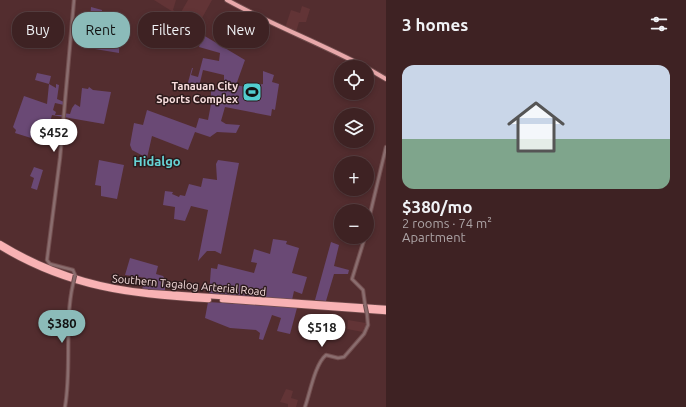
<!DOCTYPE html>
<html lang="en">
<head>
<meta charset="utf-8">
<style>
	:root { --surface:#3e2223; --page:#492f30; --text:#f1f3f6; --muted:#ada4a6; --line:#573f41; --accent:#8bbbb9 }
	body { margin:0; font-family:Ubuntu,sans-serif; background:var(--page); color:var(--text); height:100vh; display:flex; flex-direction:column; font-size:15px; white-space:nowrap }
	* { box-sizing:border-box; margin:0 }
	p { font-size:13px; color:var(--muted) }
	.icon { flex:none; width:22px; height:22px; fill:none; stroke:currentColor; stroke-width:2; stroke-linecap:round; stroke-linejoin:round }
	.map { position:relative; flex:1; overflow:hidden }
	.details { display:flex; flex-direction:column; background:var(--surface); width:300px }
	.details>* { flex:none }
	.top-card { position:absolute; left:12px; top:12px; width:314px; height:36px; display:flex; gap:8px }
	.controls { position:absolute; left:334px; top:60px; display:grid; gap:8px }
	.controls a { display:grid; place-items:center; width:40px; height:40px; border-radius:50%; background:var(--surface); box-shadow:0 2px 6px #0003,0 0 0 1px var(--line); font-size:20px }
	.price { position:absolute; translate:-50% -34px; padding:0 9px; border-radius:14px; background:#fff; color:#222; font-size:13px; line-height:26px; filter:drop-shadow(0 1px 2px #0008) }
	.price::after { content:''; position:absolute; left:50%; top:24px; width:12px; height:9px; margin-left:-6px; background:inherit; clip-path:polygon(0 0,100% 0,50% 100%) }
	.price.selected { background:var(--accent); color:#111 }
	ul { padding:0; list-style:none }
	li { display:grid; align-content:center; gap:8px; height:212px; padding:0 16px }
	li span { display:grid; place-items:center; height:124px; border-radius:12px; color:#555 }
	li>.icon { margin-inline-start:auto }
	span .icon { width:72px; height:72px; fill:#fffc; stroke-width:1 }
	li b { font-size:17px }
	h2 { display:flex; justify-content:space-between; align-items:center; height:48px; padding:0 16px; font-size:17px }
	.pill { padding:0 14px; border-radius:16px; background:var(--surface); box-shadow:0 2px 6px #0003,0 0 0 1px var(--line); font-size:14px; line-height:36px }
	.pill.selected { background:var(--accent); color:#111 }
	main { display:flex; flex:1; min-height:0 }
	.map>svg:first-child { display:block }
</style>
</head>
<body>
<main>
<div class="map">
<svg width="386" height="407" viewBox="0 0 386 407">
	<rect width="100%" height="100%" fill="#532d2f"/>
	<path fill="#623436" d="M154,0h22l-3,10 7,4 8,-14h24l-15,27z
		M302,6l8,3 -4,13h-7l-3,10 -11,-4 6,-18 9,3z
		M348,320l18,3 -1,5h-1l-1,4 -16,-3z
		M286,389l7,2 -2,7 7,2 -2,7h-8v-3l-8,-2z"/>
	<path fill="#6a4975" d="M91,7l11,3v10l18,2 -1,31 -30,-5 3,-25h-4l-1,-3h3z
		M198,32l47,28 -9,25 19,4 1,-4 7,-1v-13l11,4 -2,7 7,2 -4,26 -3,-1 -1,7 -46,-9 -4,14 5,3 14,1 -4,8 -19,-1 -7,5 -15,-5 -7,18 -36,-14 -5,22 -15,-8 -2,-5 4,-22 9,2 4,-15 49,18 3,-10 9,2 3,-16v-14l13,-2v-13l-21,-5 -5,21 -11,-5 5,-18h1l-2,7 7,2 5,-19 16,3 1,-8 -21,-6 2,-7 -4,-4z
		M37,73l14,3 -2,8 7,4v-4l3,1 -2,14 7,3v3l-9,-2 -2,7 3,2 -1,3h8v-2l7,1 2,-6 3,-4 5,3 2,-19 6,1 1,-2 4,3 18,2 -7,32 -52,-9 -3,11 -8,-1v4l21,6v1h-4l-1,2 -25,-5 -1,5 -16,-5 1,-3 -3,-3 11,-31 23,8 2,-20 -14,-4z
		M99,160l25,5 -7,34 -16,-3v-10l-6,-1z
		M218,160l21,3 -18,91 -6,-3h-8l-9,10 10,-51 -17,-4 -6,15 -11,-2 1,-12 -12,-2 2,-14 8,1 -1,2 7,3 1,-2 5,1 4,-12 12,3 2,-9 14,2 -1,-16z
		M34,167l9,3 -6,20 -6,-2 3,-10 -4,-2z
		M273,239l14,2 -1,3 13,4 -7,25 15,4 -5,17 -8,-3 -2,9 -83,-6 2,-26 6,1 1,-5 36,9 3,-10 -6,-1 3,-13 16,5z
		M331,242l8,3 -5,21 15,4 -1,4h-14l-8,27 -11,-1z
		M130,258l28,8 -2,8 7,2 2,3v12l-23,-2 4,-11 -21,-3z
		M208,302l80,5 9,1 -7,26 -13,-3 4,-13 -9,-3 -9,25 -4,-1 1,-6 -4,-3 -26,-2 -25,-10z"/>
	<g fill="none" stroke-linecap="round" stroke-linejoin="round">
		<defs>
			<path id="tertiary" d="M74,0l-14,158 -13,102 3,4 23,6 2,5
				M367,227l19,-80
				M365,237l-13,42 11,11 2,14
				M65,407c7,-41 -1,-83 8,-123
				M305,407c5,-14 10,-43 21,-52l12,3 6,-1 20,-23 4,-9 -1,-11"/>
			<path id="trunk" d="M227,0c45,25 93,43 138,67
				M367,68l19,11"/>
			<path id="motorway" d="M0,243c46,28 94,44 148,49l238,16
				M0,247c68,41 131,49 209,53
				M222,300l164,12"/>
		</defs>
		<use href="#tertiary" stroke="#714d4e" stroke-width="4.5"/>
		<use href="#trunk" stroke="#714d4e" stroke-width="6"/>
		<use href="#motorway" stroke="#714d4e" stroke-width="6"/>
		<use href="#tertiary" stroke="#8a6d6e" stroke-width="2.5"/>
		<use href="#trunk" stroke="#e8a8aa" stroke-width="4"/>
		<use href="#motorway" stroke="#f8b2b4" stroke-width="4.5"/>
		<defs>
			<path id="tertiary-bridge" d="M73,284l2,-9
				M365,304l2,10"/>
		</defs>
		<use href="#tertiary-bridge" stroke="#714d4e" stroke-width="4.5" stroke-linecap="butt"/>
		<use href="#tertiary-bridge" stroke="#8a6d6e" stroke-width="2.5"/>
	</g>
	<defs>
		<symbol id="stadium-square" viewBox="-11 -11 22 22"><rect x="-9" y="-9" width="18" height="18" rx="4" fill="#52cdcf" stroke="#2d1b1c"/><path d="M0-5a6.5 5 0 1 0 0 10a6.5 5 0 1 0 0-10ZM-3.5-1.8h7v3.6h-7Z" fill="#111"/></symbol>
	</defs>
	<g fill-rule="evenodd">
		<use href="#stadium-square" x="241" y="81" width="22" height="22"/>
	</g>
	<g text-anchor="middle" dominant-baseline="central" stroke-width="3" stroke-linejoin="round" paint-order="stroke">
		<g font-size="11" font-weight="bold" fill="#f7dddd" stroke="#2d1b1c" text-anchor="end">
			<text x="238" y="86">Tanauan City<tspan x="238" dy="13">Sports Complex</tspan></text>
		</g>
		<g font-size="11" fill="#f7dddd" stroke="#2d1b1c">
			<text transform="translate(189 285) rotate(5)">Southern Tagalog Arterial Road</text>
		</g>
		<g font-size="13" font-weight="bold" fill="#67d4d6" stroke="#2d1b1c">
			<text x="157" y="161">Hidalgo</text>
		</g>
	</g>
</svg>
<div class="controls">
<a><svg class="icon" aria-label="locate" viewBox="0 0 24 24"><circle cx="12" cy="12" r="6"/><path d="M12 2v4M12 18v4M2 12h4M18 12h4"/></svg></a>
<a><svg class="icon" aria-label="layers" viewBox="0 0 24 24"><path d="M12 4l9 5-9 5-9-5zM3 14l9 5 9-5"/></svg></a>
<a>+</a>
<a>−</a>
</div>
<b class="price" style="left:54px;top:153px">$452</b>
<b class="price selected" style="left:62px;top:344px">$380</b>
<b class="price" style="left:322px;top:348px">$518</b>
<div class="top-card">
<a class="pill">Buy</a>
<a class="pill selected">Rent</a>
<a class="pill">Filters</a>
<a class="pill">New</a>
</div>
</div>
<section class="details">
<h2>3 homes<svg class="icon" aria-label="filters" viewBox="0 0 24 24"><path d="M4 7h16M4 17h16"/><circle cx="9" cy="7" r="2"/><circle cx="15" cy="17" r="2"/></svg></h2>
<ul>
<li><span style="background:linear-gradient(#c9d6e8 60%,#7fa58c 0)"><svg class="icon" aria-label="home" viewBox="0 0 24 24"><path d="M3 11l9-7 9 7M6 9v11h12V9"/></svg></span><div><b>$380/mo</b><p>2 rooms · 74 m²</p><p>Apartment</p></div></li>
</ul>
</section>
</main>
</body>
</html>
